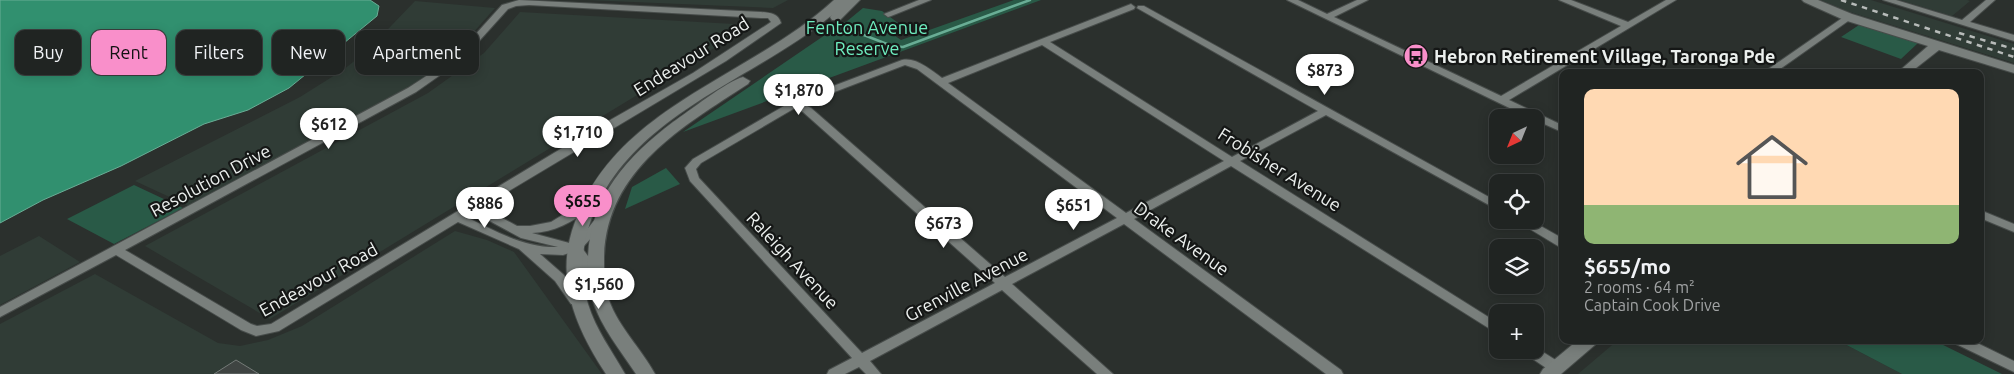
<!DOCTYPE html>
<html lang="en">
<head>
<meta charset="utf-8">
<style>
	:root { --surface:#202422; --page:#282c2a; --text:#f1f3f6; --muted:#a2a4a5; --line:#3d4140; --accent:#f98fca }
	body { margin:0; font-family:Ubuntu,sans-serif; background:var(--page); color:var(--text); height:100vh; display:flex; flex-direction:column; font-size:19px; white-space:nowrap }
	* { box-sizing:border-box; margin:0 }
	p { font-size:16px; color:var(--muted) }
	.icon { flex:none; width:28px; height:28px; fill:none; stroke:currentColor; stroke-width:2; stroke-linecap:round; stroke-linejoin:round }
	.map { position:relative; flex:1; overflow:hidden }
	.panel { position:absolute; left:1559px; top:69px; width:425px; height:275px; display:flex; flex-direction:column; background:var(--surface); border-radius:10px; box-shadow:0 2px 12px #0003,0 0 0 1px var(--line) }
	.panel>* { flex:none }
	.hud { position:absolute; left:15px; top:30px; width:475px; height:45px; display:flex; gap:10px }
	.needle { width:32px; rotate:223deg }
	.controls { position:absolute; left:1489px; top:109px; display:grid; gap:10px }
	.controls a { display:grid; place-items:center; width:55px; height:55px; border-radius:10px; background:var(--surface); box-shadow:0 2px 12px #0003,0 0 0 1px var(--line); font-size:25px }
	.price { position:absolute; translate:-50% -42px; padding:0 11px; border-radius:18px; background:#fff; color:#222; font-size:16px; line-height:32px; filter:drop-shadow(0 1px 2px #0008) }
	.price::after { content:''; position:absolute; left:50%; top:30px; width:15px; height:11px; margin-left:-8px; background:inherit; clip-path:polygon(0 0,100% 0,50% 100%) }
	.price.current { background:var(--accent); color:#111 }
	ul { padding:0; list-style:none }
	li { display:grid; align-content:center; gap:10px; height:265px; padding:0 25px }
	li span { display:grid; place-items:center; height:155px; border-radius:10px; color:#555 }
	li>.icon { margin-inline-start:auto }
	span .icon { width:90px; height:90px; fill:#fffc; stroke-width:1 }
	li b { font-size:21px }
	.pill { padding:0 18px; border-radius:10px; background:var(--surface); box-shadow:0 2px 12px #0003,0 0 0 1px var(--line); font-size:18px; line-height:45px }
	.pill.current { background:var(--accent); color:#111 }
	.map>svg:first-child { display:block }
</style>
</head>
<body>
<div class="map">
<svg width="2014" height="374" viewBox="0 0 2014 374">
	<rect width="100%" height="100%" fill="#2b302d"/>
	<path fill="#303c36" d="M586,0h202l-15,8z
		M1821,0h50l143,44v19l-167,-52z
		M1900,0h67l3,1 -18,15z
		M415,1l80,7 -39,44 -42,32 -225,122 -54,-25 165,-84 43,-27 24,-19z
		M520,12l232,13 -482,294 -125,-73 283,-153 56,-40z
		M455,231l32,9 27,12 88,122h-602v-50l95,-50 123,69 22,3 28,-6 34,-14z
		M39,236l41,26 -80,43v-49z
		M1618,340h219l65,34h-324z"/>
	<path fill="#295a47" d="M1014,0h27l-358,132 161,-110h2l17,-14 19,3 23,17 -14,5 10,7z
		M1859,25l59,18 -17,16 -60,-22z
		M666,168l14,16 -55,25 7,-22z
		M134,185l49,23 -69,36 -47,-25z
		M1837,340h96l69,34h-100z"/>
	<path fill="#31906f" stroke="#69ad95" d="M0,0h370l9,6 -2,10 -88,72 -41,22 -44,14 -83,42 -78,34 -43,23z"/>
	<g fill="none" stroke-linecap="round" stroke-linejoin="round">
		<path stroke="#69ad95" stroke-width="2.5" d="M846,28l46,18 11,1 127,-47"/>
	</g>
	<path fill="#3f4442" stroke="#757b78" d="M236,360l23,14h-45z"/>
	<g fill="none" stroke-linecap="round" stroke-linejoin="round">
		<defs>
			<path id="street" d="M519,0l242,12c9,1 17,1 20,11l-55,38 -244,146 35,19h13l21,-4 31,-19h8l2,3 -2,3c-18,13 -35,23 -58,24l41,11 9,-8 14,-18h8l2,3 -2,3 -22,24 6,8 11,26 -2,3h-8l-12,-28 -5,-5 -9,3 -23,-1 24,21 18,26 -1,3h-10l-16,-23 -36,-32 -61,-27 -179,109 -23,5 -15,-6 -125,-75 -116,62v-10l408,-219 32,-21 25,-21 37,-41zM529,5l232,13h7l3,4 -78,51 -111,63 -311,188 -14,2 -6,-2 -126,-74 291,-158 30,-21 25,-21 37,-41 8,-3zM473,212l48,26 37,9c-33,1 -63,-16 -92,-30z
				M919,0h12l-40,16 -3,1 -4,-3z
				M1287,0h11l29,14 30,-14h11l-34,17 167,79 120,-70 -62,-26h12l57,22 38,-22h10l-167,100 53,25v7l-27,-12v-2h-5z
				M1883,0h13l66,20 24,-20h9l-25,22 44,13v6z
				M1131,4l4,3 -1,2 -84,33 182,115 86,-46 -181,-103 1,-2h6l354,196v8l-172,-95 -86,46 258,162v11l-267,-168 -97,53 207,151 2,4h-17l-202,-150 -112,60 101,90h-16l-95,-84 -132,71 11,13h-15l-7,-7 -14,7h-18l2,-4 23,-12 -162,-177 -5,-13 8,-9 98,-57 111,-42c14,-3 29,10 40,18zM1042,45l182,116 -98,52 -178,-130zM905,65l12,4 200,149 -112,59 -194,-169 -8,-4zM795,108l8,4 192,171 -133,70 -163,-175 -3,-9 5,-6z
				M1848,14l3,1v4l-75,53h-11l2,-2z
				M1980,210l34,14v8l-34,-14z
				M1515,220h15l32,18v9l-4,-1z
				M1952,340h19l43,21v11l-60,-29z
				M1535,347l27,17 2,4 -2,4 -5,1 -5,-1 -28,-19 -2,-3h13z"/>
			<path id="secondary" d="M834,0h26l-20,20h-8l-2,-3 2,-2c-80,67 -205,100 -242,208 -9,26 -10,54 -2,81 8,26 24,47 37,70h-19c-31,-47 -52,-97 -31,-152 41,-116 176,-145 259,-222z
				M1802,0h16l34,14 162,51v8l-75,-23 -28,22h-13l30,-26 -84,-26 -40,-18z
				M743,77l7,4 -2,3c-66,43 -142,86 -144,174 0,13 0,29 5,42 10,28 32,48 46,74h-19c-16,-24 -35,-47 -44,-75 -5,-12 -4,-28 -4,-41 2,-61 39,-101 85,-136 15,-10 54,-41 70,-45z
				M1578,340h21l-3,4 -35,30h-21l3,-5z"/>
		</defs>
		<use href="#street" stroke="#474c4a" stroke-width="2"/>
		<use href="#secondary" stroke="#474c4a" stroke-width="2"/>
		<use href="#street" fill="#797f7c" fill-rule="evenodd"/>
		<use href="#secondary" fill="#797f7c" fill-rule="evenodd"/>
		<path stroke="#b7bbb9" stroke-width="2.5" stroke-dasharray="5.5 5.5" stroke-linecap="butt" d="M1841,0l173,57
			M1959,33l55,16"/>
	</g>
	<defs>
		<symbol id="bus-disc" viewBox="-11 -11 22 22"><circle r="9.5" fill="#f98fca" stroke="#151716"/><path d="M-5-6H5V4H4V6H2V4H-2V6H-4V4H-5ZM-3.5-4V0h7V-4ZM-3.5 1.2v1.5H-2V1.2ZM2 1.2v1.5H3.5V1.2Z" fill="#111"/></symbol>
	</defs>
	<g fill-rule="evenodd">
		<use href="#bus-disc" x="1402" y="42" width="28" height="28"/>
	</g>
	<g text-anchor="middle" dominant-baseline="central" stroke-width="4.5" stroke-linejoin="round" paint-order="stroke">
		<g font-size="18" fill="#6eedbf" stroke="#151716">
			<text x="867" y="27">Fenton Avenue<tspan x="867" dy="21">Reserve</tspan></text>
		</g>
		<g font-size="18" fill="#ecf0ee" stroke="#151716">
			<text transform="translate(691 56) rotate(-32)">Endeavour Road</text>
			<text transform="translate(1280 169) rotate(32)">Frobisher Avenue</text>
			<text transform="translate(210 180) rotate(-28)">Resolution Drive</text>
			<text transform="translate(1182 238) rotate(36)">Drake Avenue</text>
			<text transform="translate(793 260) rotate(47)">Raleigh Avenue</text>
			<text transform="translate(318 279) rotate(-29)">Endeavour Road</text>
			<text transform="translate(966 284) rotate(-28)">Grenville Avenue</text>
		</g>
		<g font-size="18" font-weight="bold" fill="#ecf0ee" stroke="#151716" text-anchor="start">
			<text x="1434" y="56">Hebron Retirement Village, Taronga Pde</text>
		</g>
	</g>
</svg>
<div class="controls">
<a><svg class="needle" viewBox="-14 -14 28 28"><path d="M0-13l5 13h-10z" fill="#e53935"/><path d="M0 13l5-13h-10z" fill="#a2a4a5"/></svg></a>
<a><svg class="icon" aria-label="locate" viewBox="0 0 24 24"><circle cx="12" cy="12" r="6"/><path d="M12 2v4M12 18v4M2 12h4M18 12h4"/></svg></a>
<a><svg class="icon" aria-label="layers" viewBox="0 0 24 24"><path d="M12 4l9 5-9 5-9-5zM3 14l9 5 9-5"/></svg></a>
<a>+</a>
</div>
<b class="price" style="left:1325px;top:96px">$873</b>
<b class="price" style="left:799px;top:116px">$1,870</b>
<b class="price" style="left:329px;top:150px">$612</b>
<b class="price" style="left:578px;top:158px">$1,710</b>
<b class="price current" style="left:583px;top:227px">$655</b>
<b class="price" style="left:485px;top:229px">$886</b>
<b class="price" style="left:1074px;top:231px">$651</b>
<b class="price" style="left:944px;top:249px">$673</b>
<b class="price" style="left:599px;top:310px">$1,560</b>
<div class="hud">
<a class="pill">Buy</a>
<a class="pill current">Rent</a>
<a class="pill">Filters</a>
<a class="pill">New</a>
<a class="pill">Apartment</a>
</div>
<section class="panel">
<ul>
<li><span style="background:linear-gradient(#ffd9b3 75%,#8fb573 0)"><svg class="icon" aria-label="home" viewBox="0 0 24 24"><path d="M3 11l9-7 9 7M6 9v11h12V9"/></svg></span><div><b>$655/mo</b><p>2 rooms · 64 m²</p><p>Captain Cook Drive</p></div></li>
</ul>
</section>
</div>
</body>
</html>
